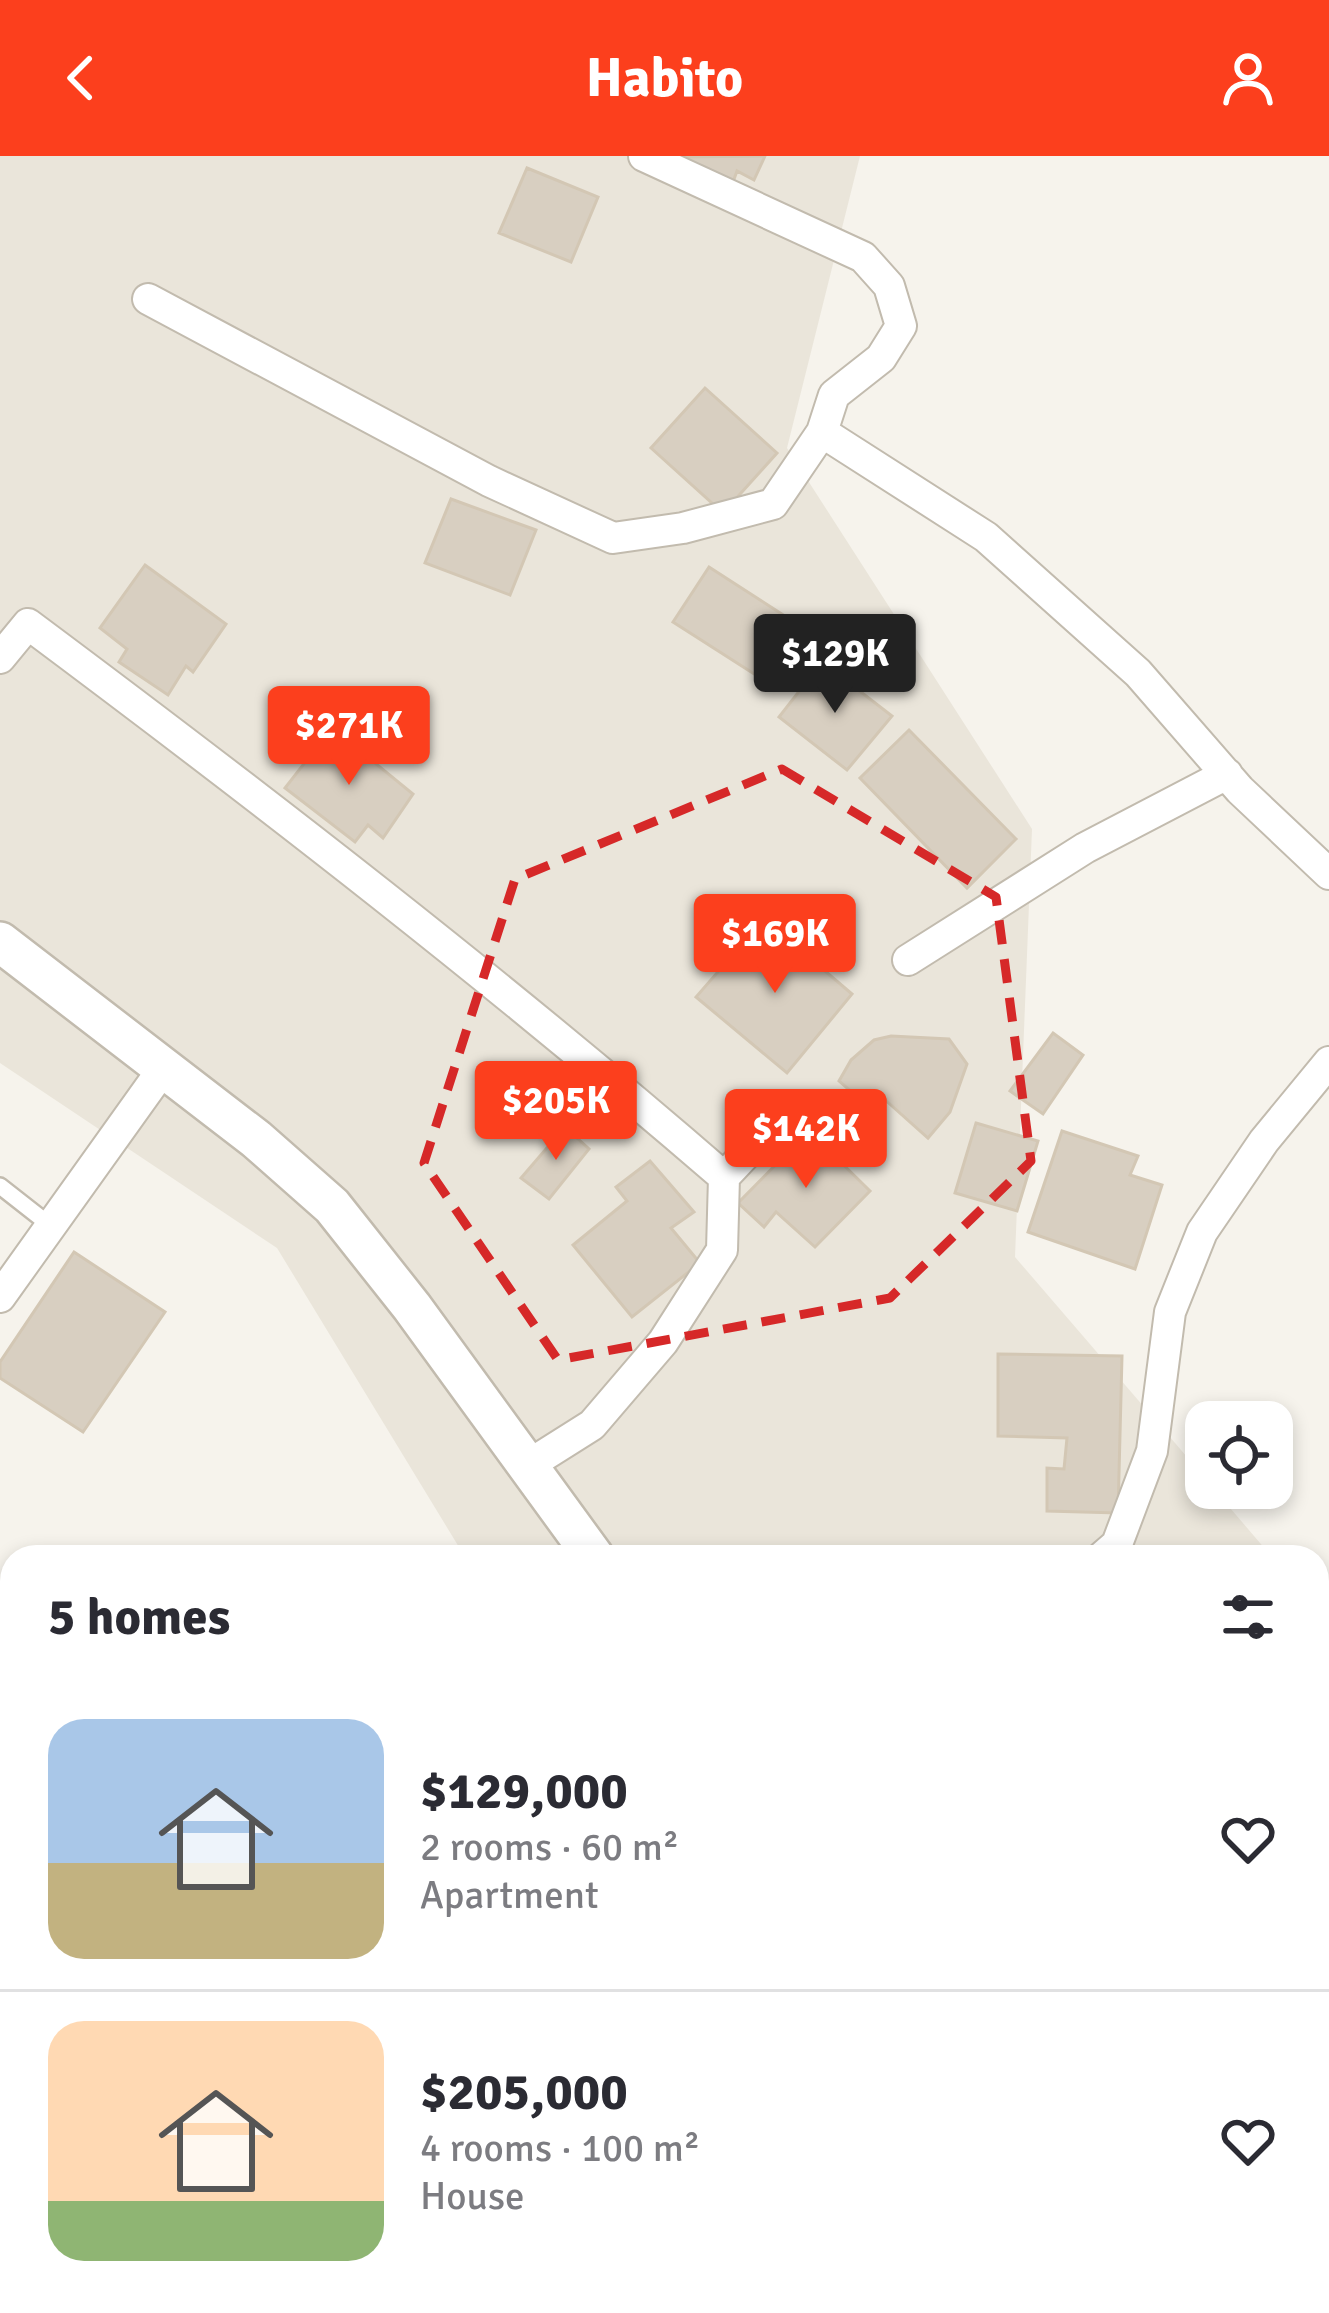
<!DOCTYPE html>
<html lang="en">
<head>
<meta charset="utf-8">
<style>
	:root { --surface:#fff; --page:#f7f7f7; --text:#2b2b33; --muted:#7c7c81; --line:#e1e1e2; --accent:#fc3f1d }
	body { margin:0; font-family:Signika,sans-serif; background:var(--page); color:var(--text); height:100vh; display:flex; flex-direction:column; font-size:45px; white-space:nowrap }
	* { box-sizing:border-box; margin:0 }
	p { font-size:39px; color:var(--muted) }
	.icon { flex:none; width:66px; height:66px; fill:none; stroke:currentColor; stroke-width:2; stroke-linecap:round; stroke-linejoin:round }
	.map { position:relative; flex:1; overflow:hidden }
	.drawer { position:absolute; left:0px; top:1389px; width:1329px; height:768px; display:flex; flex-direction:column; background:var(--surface); border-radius:36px 36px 0 0; box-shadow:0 6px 18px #0003 }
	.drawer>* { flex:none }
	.tools { position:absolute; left:1185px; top:1245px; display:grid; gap:24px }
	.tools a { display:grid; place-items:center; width:108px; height:108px; border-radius:24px; background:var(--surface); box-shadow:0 6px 18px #0003; font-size:60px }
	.price { position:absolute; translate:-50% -102px; padding:0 27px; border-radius:12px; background:var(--accent); color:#fff; font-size:39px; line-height:78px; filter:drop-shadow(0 3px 6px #0008) }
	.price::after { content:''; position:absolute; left:50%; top:72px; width:36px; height:27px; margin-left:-18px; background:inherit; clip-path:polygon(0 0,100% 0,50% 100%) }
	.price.current { background:#222; color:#fff }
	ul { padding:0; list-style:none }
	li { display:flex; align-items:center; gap:36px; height:300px; padding:0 48px }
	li+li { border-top:3px solid var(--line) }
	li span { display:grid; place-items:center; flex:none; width:336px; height:240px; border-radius:36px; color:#555 }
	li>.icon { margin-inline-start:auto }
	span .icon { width:144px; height:144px; fill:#fffc; stroke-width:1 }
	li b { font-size:51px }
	h2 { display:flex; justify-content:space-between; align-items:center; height:144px; padding:0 48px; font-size:51px }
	header { display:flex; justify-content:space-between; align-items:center; height:156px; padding:0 48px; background:var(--accent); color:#fff; font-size:54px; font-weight:800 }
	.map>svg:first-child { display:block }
</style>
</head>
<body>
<header><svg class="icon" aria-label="back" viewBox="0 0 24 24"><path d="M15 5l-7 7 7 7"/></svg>Habito<svg class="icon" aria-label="person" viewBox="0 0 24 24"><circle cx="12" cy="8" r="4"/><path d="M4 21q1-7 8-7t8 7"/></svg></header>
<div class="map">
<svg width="1329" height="2157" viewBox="0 0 1329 2157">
	<rect width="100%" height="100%" fill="#f6f3ec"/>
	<path fill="#eae5da" d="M0,0h860l-73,292 245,381 -17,428 191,222v9h7l59,69h-807l-188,-309 -277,-185z
		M1317,1453l12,14v690h-268l-13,-12h269z"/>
	<path fill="#d8cfc1" stroke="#d3c7b4" stroke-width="3" d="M765,0l-11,24 -17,-9 -4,11 -52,-25z
		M527,12l71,29 -27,65 -72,-29z
		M705,232l72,65 -54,60 -72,-65z
		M451,343l85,31 -26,65 -85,-32z
		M145,409l81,59 -33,48 -7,-6 -18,29 -49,-33 8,-13 -27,-21z
		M709,411l96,62 -35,55 -97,-62z
		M822,506l70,54 -45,54 -68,-53z
		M332,572l81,66 -30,44 -15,-13 -13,17 -70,-54z
		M909,574l107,109 -49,49 -107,-110z
		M764,763l88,75 -65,79 -91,-76z
		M1053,877l30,22 -40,59 -33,-23z
		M891,880l58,3 18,25 -17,48 -22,26 -45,-40 -11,12 -33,-29 12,-21 23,-20z
		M976,967l62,18 -21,70 -62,-18z
		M565,971l24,22 -40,50 -28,-21z
		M809,975l61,60 -55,56 -39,-35 -12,15 -26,-24z
		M1062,975l76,25 -8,19 32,10 -27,84 -107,-37z
		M650,1005l44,51 -23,16 29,35 -68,54 -59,-72 54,-44 -11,-14z
		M74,1096l91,60 -82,120 -83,-54v-16z
		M998,1198l124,2 -4,157 -71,-2v-43l17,1 3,-31 -69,-2z
		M1317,1515l12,8v117l-12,17z
		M893,2145h40l-5,12z"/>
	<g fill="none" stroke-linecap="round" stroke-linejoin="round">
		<defs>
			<path id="service" d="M0,1030l51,40"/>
			<path id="minor" d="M644,0l219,101 26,29 12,40 -20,32 -47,37 -12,37 164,105 152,136 102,117 89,84
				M148,143l341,182 124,57 70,-10 90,-24 49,-72
				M0,502l28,-34c237,177 472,359 696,553
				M908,804l177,-112 142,-74
				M0,1141l163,-228
				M527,1310l65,-41 71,-83 59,-92 2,-73 48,-51
				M1102,1401l15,-13 35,-93 18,-139 32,-80 62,-91 65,-79
				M630,2157l5,-12"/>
			<path id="tertiary" d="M0,786l256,197 76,67 80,101 182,250
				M0,1936l12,1
				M1173,2145l16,12"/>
		</defs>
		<use href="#service" stroke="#c2bbae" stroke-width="20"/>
		<use href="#minor" stroke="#c2bbae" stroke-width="34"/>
		<use href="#tertiary" stroke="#c2bbae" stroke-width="44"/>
		<use href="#service" stroke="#fff" stroke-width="15"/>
		<use href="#minor" stroke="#fff" stroke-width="30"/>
		<use href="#tertiary" stroke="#fff" stroke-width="39"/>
	</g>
	<path fill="none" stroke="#d62828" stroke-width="9" stroke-dasharray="24 15" stroke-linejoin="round" d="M782,613l214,128 35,264 -141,137 -332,62 -134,-197 91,-284z"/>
</svg>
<div class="tools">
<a><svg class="icon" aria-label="locate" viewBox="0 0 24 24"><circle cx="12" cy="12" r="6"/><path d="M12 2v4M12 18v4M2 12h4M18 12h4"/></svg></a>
</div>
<b class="price current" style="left:835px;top:560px">$129K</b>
<b class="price" style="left:349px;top:632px">$271K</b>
<b class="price" style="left:775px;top:840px">$169K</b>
<b class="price" style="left:556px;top:1007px">$205K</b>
<b class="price" style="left:806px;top:1035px">$142K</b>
<section class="drawer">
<h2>5 homes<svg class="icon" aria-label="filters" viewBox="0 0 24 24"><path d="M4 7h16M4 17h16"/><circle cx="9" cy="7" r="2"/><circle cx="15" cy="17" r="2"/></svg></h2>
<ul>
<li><span style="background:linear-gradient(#a9c7e8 60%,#c2b280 0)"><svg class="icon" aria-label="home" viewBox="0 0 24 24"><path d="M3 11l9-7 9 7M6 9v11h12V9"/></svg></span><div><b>$129,000</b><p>2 rooms · 60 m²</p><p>Apartment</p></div><svg class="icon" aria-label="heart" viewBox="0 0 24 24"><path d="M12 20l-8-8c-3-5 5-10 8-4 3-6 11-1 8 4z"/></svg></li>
<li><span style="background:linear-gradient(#ffd9b3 75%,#8fb573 0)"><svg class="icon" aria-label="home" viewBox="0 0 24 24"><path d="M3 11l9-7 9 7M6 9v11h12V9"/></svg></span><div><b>$205,000</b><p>4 rooms · 100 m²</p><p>House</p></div><svg class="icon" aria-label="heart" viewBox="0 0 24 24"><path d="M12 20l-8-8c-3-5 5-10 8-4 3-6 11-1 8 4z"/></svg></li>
</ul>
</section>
</div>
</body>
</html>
